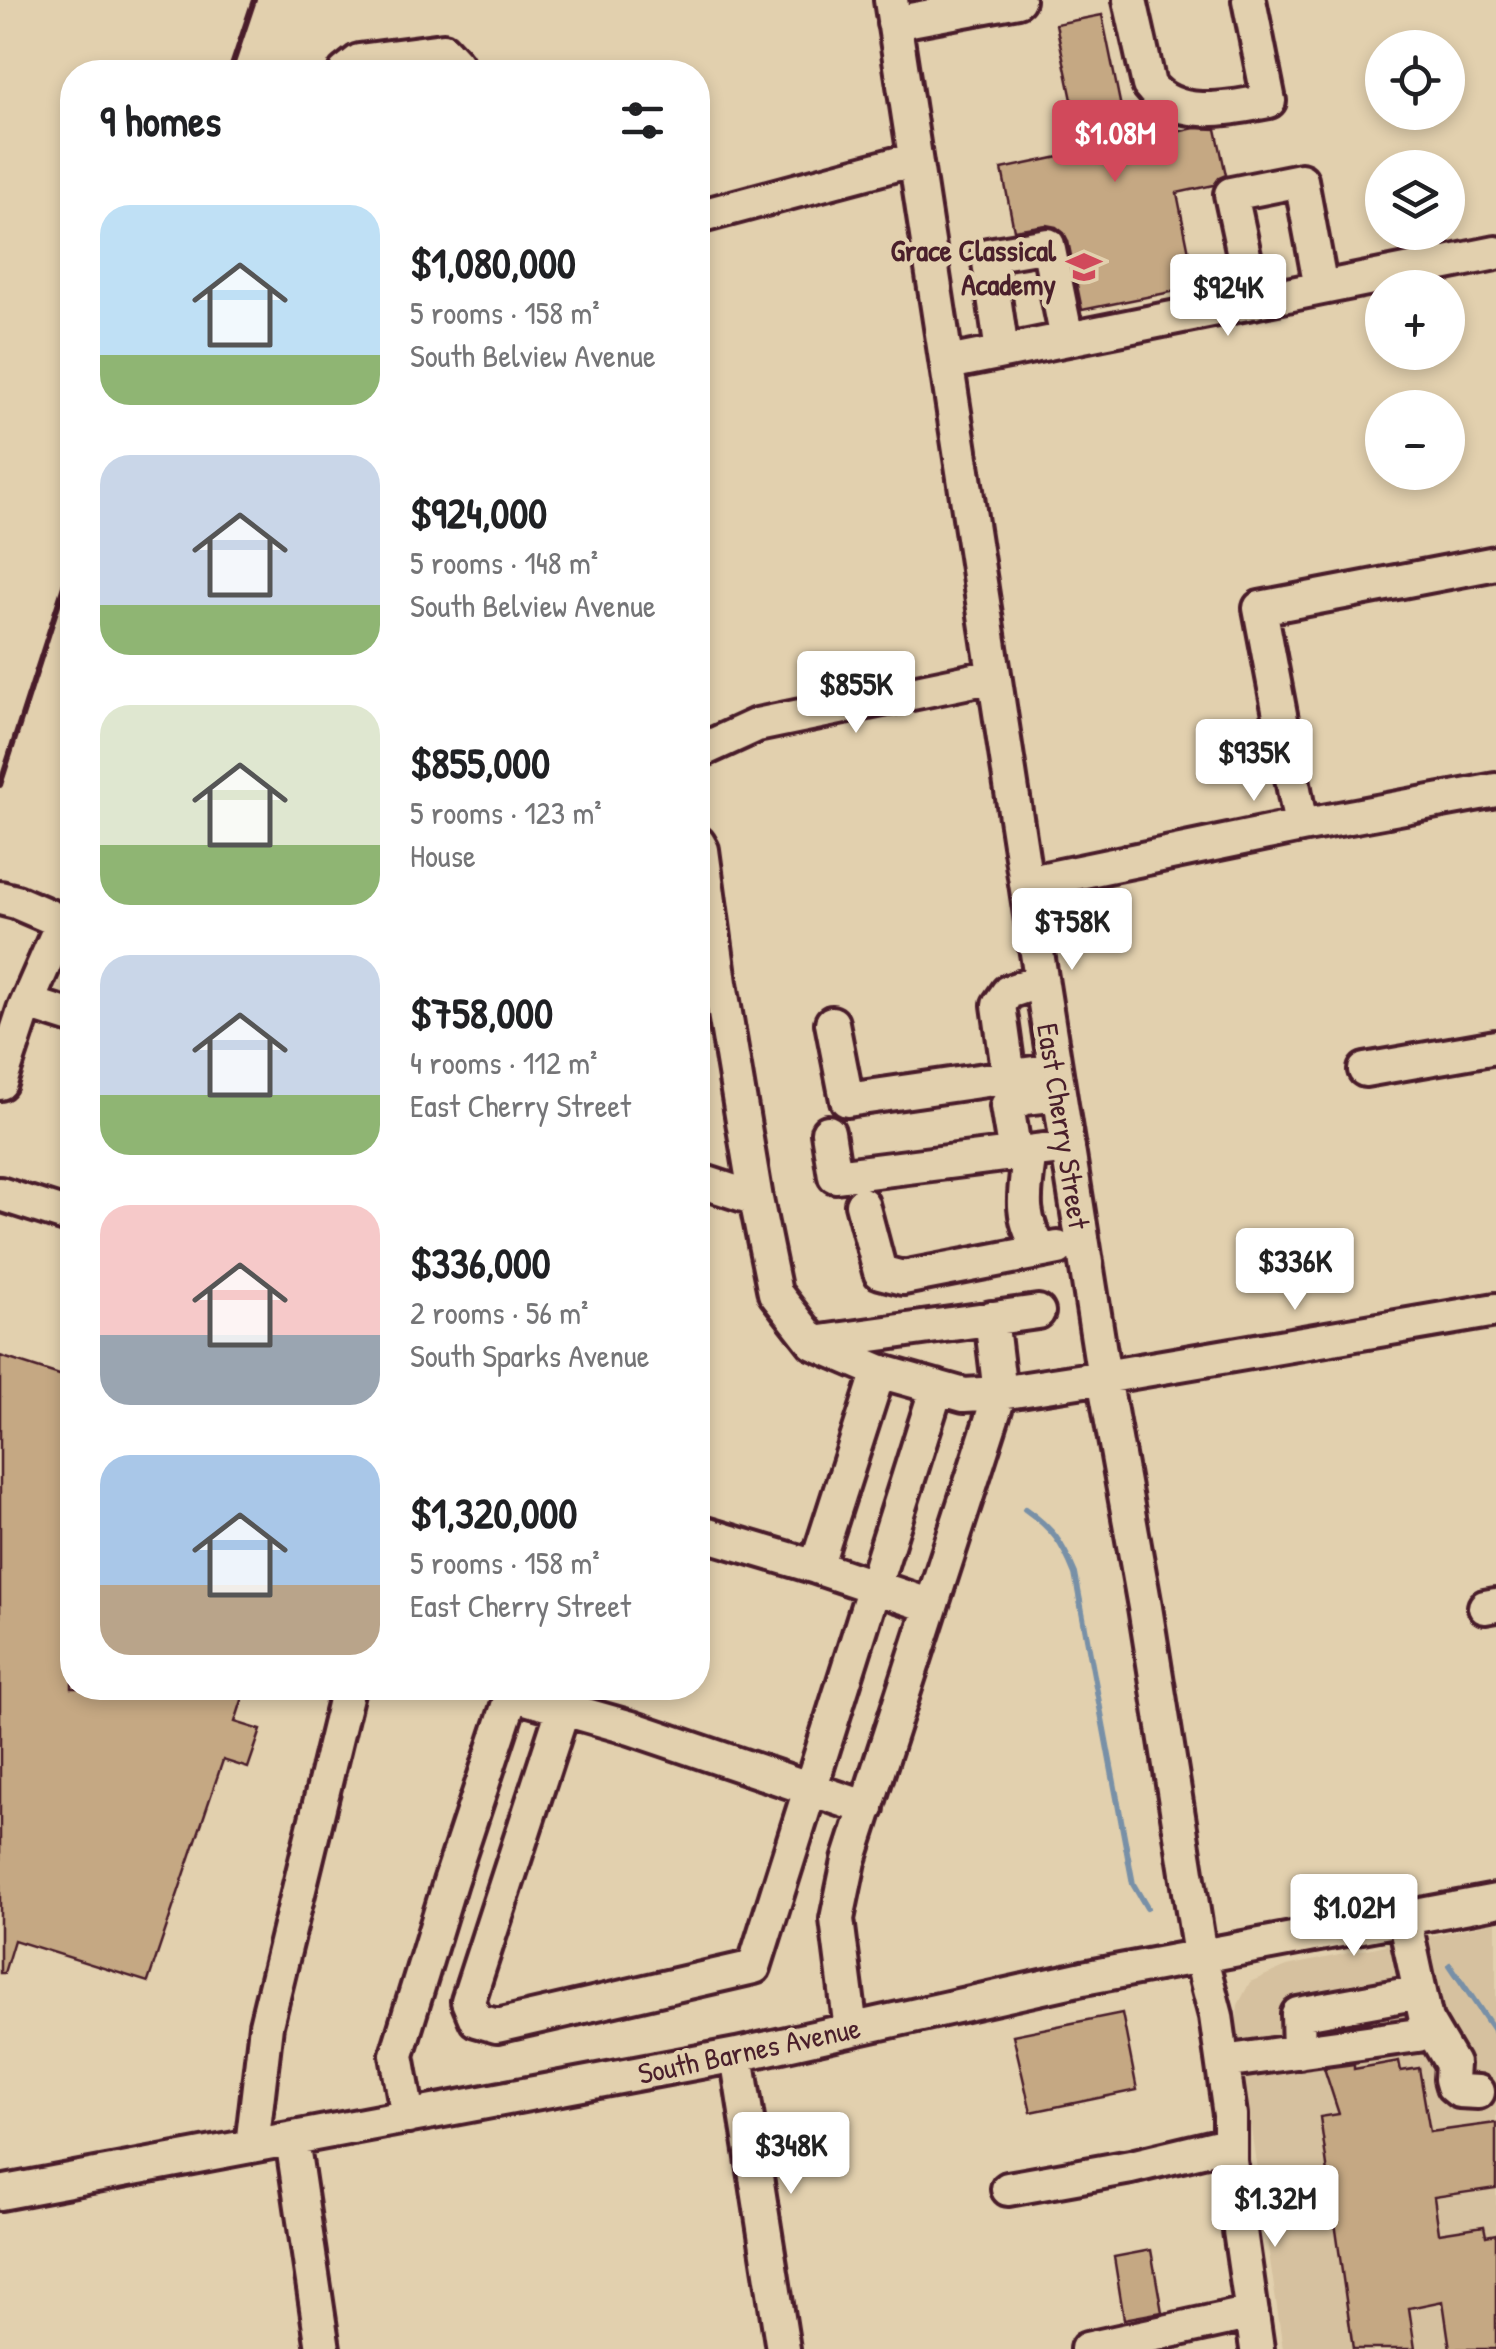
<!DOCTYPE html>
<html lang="en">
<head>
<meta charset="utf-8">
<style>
	:root { --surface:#fff; --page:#f2f2f2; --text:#202124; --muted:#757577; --accent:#d1495b }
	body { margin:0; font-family:"Patrick Hand",sans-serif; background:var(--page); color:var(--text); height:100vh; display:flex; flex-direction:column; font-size:38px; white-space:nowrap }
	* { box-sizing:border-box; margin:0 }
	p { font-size:32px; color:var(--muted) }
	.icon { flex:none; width:55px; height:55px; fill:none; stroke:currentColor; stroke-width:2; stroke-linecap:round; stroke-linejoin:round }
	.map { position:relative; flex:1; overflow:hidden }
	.drawer { position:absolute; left:60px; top:60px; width:650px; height:1640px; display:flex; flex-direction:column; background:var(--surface); border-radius:40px; box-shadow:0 5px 15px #0003 }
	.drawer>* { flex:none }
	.controls { position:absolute; left:1365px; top:30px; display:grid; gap:20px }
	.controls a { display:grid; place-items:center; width:100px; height:100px; border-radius:50%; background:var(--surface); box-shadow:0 5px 15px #0003; font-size:50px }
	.price { position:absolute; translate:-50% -85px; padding:0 22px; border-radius:10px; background:#fff; color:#222; font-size:32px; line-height:65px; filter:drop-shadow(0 2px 5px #0008) }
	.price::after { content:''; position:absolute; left:50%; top:60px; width:30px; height:22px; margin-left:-15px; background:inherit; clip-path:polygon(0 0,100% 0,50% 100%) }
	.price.current { background:var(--accent); color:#fff }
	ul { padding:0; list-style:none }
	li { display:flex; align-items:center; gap:30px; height:250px; padding:0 40px }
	li span { display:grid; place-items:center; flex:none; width:280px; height:200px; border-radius:30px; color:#555 }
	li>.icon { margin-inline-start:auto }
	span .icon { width:120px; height:120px; fill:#fffc; stroke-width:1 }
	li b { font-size:42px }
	h2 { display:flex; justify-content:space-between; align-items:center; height:120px; padding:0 40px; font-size:42px }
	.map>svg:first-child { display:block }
</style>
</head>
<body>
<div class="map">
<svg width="1496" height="2349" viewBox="0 0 1496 2349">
	<rect width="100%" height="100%" fill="#e2d0ae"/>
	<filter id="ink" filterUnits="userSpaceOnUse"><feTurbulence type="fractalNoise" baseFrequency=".01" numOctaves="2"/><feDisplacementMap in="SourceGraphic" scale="20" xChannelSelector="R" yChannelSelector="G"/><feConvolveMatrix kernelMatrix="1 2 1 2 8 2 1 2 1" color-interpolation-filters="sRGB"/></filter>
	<g filter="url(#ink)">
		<path fill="#d6c19f" d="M1496,1922v427h-213l-47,-323 2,-21 12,-23 37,-16z"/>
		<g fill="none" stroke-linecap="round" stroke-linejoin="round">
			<path stroke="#7890a7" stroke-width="6" d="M1025,1509c28,20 37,33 50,65l58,310 14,24
				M1450,1965l46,68"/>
		</g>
		<path fill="#c5a883" stroke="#4a1f2b" stroke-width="2.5" d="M1102,15l23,112 11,-2 3,15 56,-12 21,1 10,46 -7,3 -5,7 -37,8 19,94 -114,23 -14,-69 -4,-8 -8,-6 -10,-2 -32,5 -12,-61 81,-17 -27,-128z
			M0,1356l72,23v309h174l-11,34 26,8 -13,38 -25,-8 -75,222 -134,-42 -10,33h-4z
			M1122,2013l15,77 -106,22 -18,-77z
			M1399,2061l2,10 18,-3 11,64 66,-9v65l-62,9 5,36 45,-7 2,10 10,-2v115h-46l-7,-48 -34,7 6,41h-62l-33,-232 19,-3 -15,-46 30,-4v5z
			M1151,2250l11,62 -38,7 -10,-62z"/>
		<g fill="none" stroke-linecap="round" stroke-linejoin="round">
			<defs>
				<path id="minor" d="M891,0l135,883 78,494 41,230 55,348 16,61 14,99v46l27,188
					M1130,0l19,85c27,36 82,23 120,16l-20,-101
					M894,23l124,-23
					M345,72l14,-11 84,-11 13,14 1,8
					M698,217l217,-58
					M1254,302l-23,-108 70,-14 20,108
					M1002,352l-14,-97 60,-10 19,94
					M948,363l548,-110
					M698,752l59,-27 237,-49
					M1301,826l-41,-218 236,-45
					M698,843l4,7 18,133 36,216 19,94 39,50 65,28 85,24 36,-2 104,-16 392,-67
					M1026,883l275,-57 195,-36
					M0,898l16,4 56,24
					M28,1003l44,14
					M832,1023l15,77 208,-30
					M1365,1070l131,-23
					M1009,1077l-10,-72 9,-13 33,-11
					M0,1083l24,-73 39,-89
					M828,1132l7,44 233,-29
					M1030,1152c-5,37 -13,68 13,99l15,-3
					M1015,1154l-8,-48 18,-8 34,-4
					M698,1180l58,19
					M0,1194l72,23
					M862,1204l18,68 23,6 140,-27
					M814,1343l224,-31
					M698,1532l118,35 115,39
					M816,1567l63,-196
					M1485,1607l11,-2
					M570,1688l-102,313 8,19 21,6 257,-59 183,-580
					M1426,2020l26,44 -1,15 2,7 6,5 19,1
					M851,2030l-14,-111 12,-58 151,-468 -9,-75
					M1299,2052l-1,-38 122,-22
					M737,2055l46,294
					M1223,2062l195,-27 4,-4 4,-11 -22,-102
					M408,2117l-11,-62 53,-173 62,-188 119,34 236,80
					M292,2139l31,210
					M252,2146l14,-121 82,-337
					M1008,2189l123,-22 92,-22
					M0,2193l737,-138 346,-77 413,-77
					M1087,2349l165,-36"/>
			</defs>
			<use href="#minor" stroke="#4a1f2b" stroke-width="40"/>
			<use href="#minor" stroke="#e2d0ae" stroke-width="32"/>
			<path stroke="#4a1f2b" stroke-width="6" d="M230,72l24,-72
				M0,785l72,-224"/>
		</g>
	</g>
	<defs>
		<symbol id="school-bare" viewBox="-9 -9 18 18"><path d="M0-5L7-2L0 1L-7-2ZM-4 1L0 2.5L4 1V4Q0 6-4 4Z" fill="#d1495b" stroke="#e2d0ae" stroke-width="2.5" paint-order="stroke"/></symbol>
	</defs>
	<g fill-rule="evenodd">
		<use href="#school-bare" x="1059" y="242" width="50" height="50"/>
	</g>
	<g text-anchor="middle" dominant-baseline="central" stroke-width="9" stroke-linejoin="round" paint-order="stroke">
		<g font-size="30" font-weight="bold" fill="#4a1f2b" stroke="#e2d0ae" text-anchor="end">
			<text x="1056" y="250">Grace Classical<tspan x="1056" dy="34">Academy</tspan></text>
		</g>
		<g font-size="30" fill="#4a1f2b" stroke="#e2d0ae">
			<text transform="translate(1064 1126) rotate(81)">East Cherry Street</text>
			<text transform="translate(749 2050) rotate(-12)">South Barnes Avenue</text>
		</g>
	</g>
</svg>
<div class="controls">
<a><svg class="icon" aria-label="locate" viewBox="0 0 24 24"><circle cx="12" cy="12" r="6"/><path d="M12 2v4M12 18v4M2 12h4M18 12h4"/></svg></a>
<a><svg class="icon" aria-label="layers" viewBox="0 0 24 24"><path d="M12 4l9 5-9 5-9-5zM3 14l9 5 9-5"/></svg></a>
<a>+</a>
<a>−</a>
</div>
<b class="price current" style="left:1115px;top:185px">$1.08M</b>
<b class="price" style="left:1228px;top:339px">$924K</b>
<b class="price" style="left:856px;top:736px">$855K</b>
<b class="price" style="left:1254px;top:804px">$935K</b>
<b class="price" style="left:1072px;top:973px">$758K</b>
<b class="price" style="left:1295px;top:1313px">$336K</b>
<b class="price" style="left:1354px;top:1959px">$1.02M</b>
<b class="price" style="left:791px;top:2197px">$348K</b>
<b class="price" style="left:1275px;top:2250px">$1.32M</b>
<section class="drawer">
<h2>9 homes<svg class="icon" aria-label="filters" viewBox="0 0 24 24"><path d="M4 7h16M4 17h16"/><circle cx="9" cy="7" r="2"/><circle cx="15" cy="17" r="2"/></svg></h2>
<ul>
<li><span style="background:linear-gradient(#bfe0f5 75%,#8fb573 0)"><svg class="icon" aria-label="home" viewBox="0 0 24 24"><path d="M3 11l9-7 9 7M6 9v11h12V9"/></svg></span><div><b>$1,080,000</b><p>5 rooms · 158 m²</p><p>South Belview Avenue</p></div></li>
<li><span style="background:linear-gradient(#c9d6e8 75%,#8fb573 0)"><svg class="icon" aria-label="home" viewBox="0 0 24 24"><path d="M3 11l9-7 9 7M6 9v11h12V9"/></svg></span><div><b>$924,000</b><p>5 rooms · 148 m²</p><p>South Belview Avenue</p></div></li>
<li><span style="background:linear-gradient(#dfe7d0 70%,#8fb573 0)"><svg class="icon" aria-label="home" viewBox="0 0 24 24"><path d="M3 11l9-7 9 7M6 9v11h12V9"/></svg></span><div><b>$855,000</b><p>5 rooms · 123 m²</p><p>House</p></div></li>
<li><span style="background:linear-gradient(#c9d6e8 70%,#8fb573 0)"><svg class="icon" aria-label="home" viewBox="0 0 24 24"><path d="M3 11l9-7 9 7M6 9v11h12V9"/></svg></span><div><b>$758,000</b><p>4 rooms · 112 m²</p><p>East Cherry Street</p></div></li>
<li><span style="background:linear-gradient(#f6c9c9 65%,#9aa5b1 0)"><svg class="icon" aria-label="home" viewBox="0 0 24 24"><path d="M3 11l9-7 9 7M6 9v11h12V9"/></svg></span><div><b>$336,000</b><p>2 rooms · 56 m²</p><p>South Sparks Avenue</p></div></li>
<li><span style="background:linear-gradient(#a9c7e8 65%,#b9a48a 0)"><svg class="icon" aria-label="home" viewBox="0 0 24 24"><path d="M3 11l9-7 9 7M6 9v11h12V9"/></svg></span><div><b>$1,320,000</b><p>5 rooms · 158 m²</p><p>East Cherry Street</p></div></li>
</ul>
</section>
</div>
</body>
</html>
